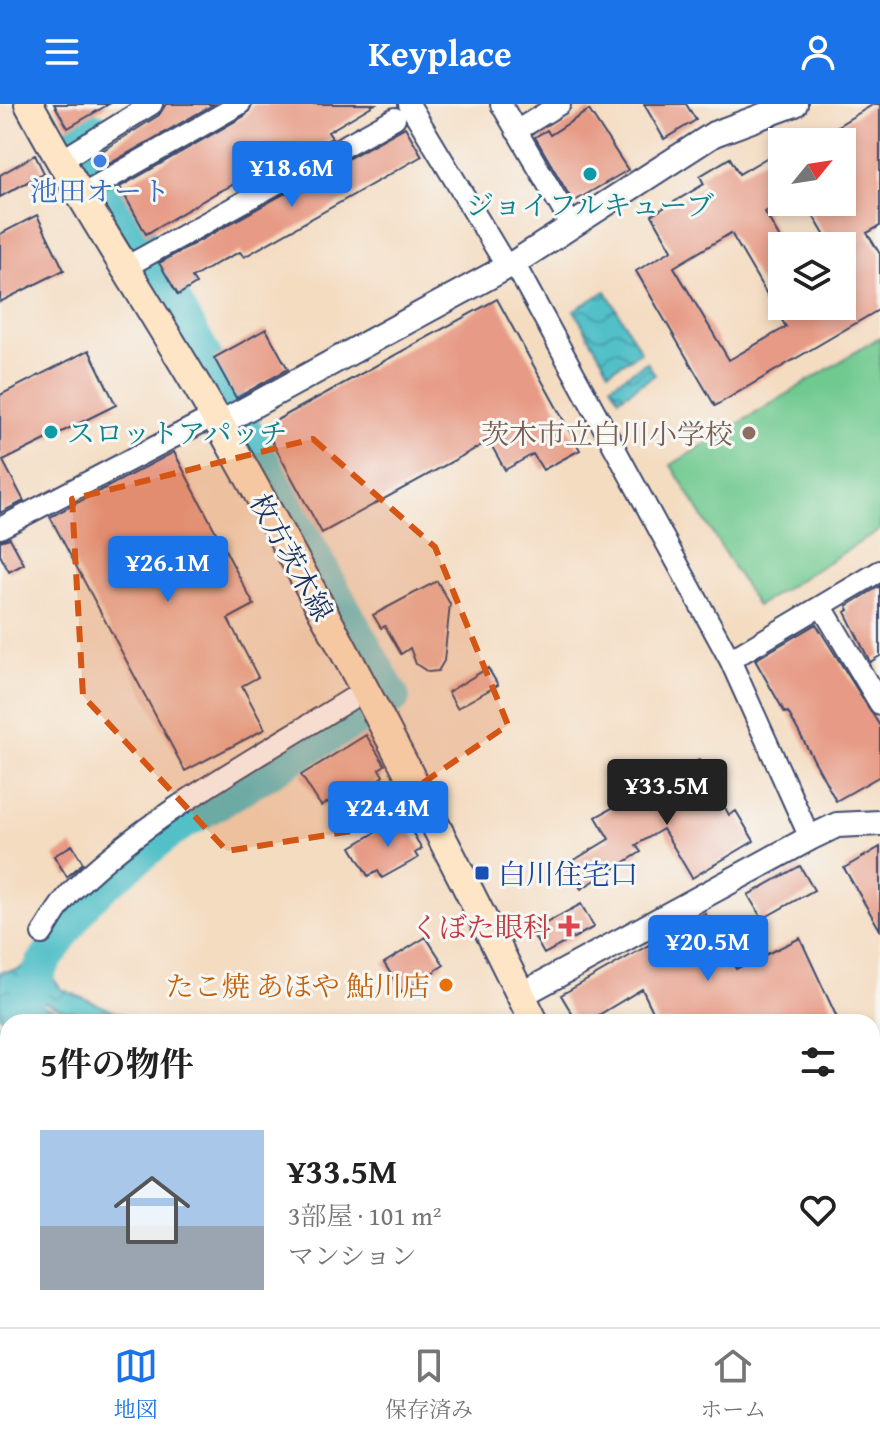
<!DOCTYPE html>
<html lang="ja">
<head>
<meta charset="utf-8">
<style>
	:root { --surface:#fff; --page:#f2f2f2; --text:#222; --muted:#767676; --line:#e0e0e0; --accent:#1a73e8 }
	body { margin:0; font-family:"Gentium Book Plus","Noto Serif JP",serif; background:var(--page); color:var(--text); height:100vh; display:flex; flex-direction:column; font-size:30px; white-space:nowrap }
	* { box-sizing:border-box; margin:0 }
	p { font-size:26px; color:var(--muted) }
	.icon { flex:none; width:44px; height:44px; fill:none; stroke:currentColor; stroke-width:2; stroke-linecap:round; stroke-linejoin:round }
	.map { position:relative; flex:1; overflow:hidden }
	.sheet { position:absolute; left:0px; top:910px; width:880px; height:314px; display:flex; flex-direction:column; background:var(--surface); border-radius:24px 24px 0 0; box-shadow:0 4px 12px #0003 }
	.sheet>* { flex:none }
	.needle { width:52px; rotate:60deg }
	.buttons { position:absolute; left:768px; top:24px; display:grid; gap:16px }
	.buttons a { display:grid; place-items:center; width:88px; height:88px; border-radius:0px; background:var(--surface); box-shadow:0 4px 12px #0003; font-size:40px }
	.price { position:absolute; translate:-50% -68px; padding:0 18px; border-radius:8px; background:var(--accent); color:#fff; font-size:26px; line-height:52px; filter:drop-shadow(0 2px 4px #0008) }
	.price::after { content:''; position:absolute; left:50%; top:48px; width:24px; height:18px; margin-left:-12px; background:inherit; clip-path:polygon(0 0,100% 0,50% 100%) }
	.price.selected { background:#222; color:#fff }
	ul { padding:0; list-style:none }
	li { display:flex; align-items:center; gap:24px; height:200px; padding:0 40px }
	li+li { border-top:2px solid var(--line) }
	li span { display:grid; place-items:center; flex:none; width:224px; height:160px; border-radius:0px; color:#555 }
	li>.icon { margin-inline-start:auto }
	span .icon { width:96px; height:96px; fill:#fffc; stroke-width:1 }
	li b { font-size:34px }
	h2 { display:flex; justify-content:space-between; align-items:center; height:96px; padding:0 40px; font-size:34px }
	header { display:flex; justify-content:space-between; align-items:center; height:104px; padding:0 40px; background:var(--accent); color:#fff; font-size:36px; font-weight:700 }
	.tab-bar { display:flex; justify-content:space-around; align-items:center; height:112px; border-top:2px solid var(--line); background:var(--surface); font-size:22px; color:var(--muted) }
	.tab-bar a { display:grid; justify-items:center; gap:4px }
	.tab-bar .selected { color:var(--accent) }
	.map>svg:first-child { display:block }
</style>
</head>
<body>
<header><svg class="icon" aria-label="menu" viewBox="0 0 24 24"><path d="M4 6h16M4 12h16M4 18h16"/></svg>Keyplace<svg class="icon" aria-label="person" viewBox="0 0 24 24"><circle cx="12" cy="8" r="4"/><path d="M4 21q1-7 8-7t8 7"/></svg></header>
<div class="map">
<svg width="880" height="1223" viewBox="0 0 880 1223">
	<defs>
		<pattern id="water-waves" width="16" height="10" patternUnits="userSpaceOnUse" patternTransform="scale(2)"><rect width="16" height="10" fill="#52c0c8"/><path d="M0 5q4-4 8 0t8 0" fill="none" stroke="#439ca6"/></pattern>
	</defs>
	<rect width="100%" height="100%" fill="#f6f6f2"/>
	<filter id="ink" filterUnits="userSpaceOnUse"><feTurbulence type="fractalNoise" baseFrequency=".0125" numOctaves="2"/><feDisplacementMap in="SourceGraphic" scale="16" xChannelSelector="R" yChannelSelector="G"/><feConvolveMatrix kernelMatrix="1 2 1 2 8 2 1 2 1" color-interpolation-filters="sRGB"/></filter>
	<filter id="wash" filterUnits="userSpaceOnUse"><feTurbulence type="fractalNoise" baseFrequency=".006" numOctaves="4" result="noise"/><feDisplacementMap in="SourceGraphic" scale="32" xChannelSelector="R" yChannelSelector="G"/><feGaussianBlur stdDeviation="1.8" result="paint"/><feColorMatrix in="noise" values="0 0 0 0 0 0 0 0 0 0 0 0 0 0 0 0 0 1.4 0 .05"/><feComposite in="paint" operator="in"/></filter>
	<g filter="url(#wash)">
		<rect width="100%" height="100%" fill="#f4dcc1"/>
		<path fill="#70c98f" stroke="#467c76" stroke-width="2" d="M880,233v193l-123,76 -86,-141z"/>
		<path fill="url(#water-waves)" stroke="#367893" stroke-width="2" d="M606,187l35,61 -32,19 -35,-61z
			M647,258l8,13 -36,23 -8,-13z
			M26,860l16,13 11,1 8,11 79,33h-44l-55,-21v4l46,17h-61l-26,-5v-45l18,-2z"/>
		<g fill="none" stroke-linecap="round" stroke-linejoin="round">
			<path stroke="#52c0c8" stroke-width="6" d="M0,922l8,2"/>
			<path stroke="#52c0c8" stroke-width="34" d="M21,907l21,-46 44,-64 17,-15 69,-56 221,-132 -251,-456 -70,-98 24,-15"/>
		</g>
		<g id="blocks">
			<path fill="#e79b86" fill-rule="evenodd" d="M54,0h55l-41,24z
				M166,0h48l-105,60 -7,-13 57,-36z
				M253,0h122l-47,28 4,6 -89,49 -3,-6 -22,11 -72,42 -26,-47 126,-72z
				M644,0h42l10,16 -32,19z
				M874,0h6v122l-13,7 13,21v55l-165,97 -79,-135 36,-21 -20,-35 52,-31 -4,-8 30,-18 9,16 29,-17 4,6 10,-6v45l-17,10 17,30v64h60v-11l13,-7 -13,-23v-19h-11l-26,-44h37v-60h-31zM731,129l55,94 -57,33 -55,-93z
				M589,6l39,60 -55,32 -38,-65 12,-7 3,5z
				M405,23l17,29 -178,101 -4,-5 -17,8 -31,18 4,6 -18,11 -19,-32z
				M35,51l9,18 -44,24v-22z
				M37,111l27,55 -64,32v-68z
				M497,195l83,151 -37,20 -10,-16 -28,16 -16,-29 -167,92 -58,-106z
				M266,225l22,40 -52,29 -22,-40z
				M89,246l27,55 -113,56 21,40 -24,12v-118z
				M174,348l80,153 -26,14 30,58 -16,9 23,43 -80,42 -135,-254z
				M10,434l14,26 -15,8 -9,-17v-14z
				M437,477l13,23 -6,57 -6,10 -10,1 -12,-8 -6,-16 -9,6 -16,-28 -4,2 -8,-13z
				M880,482v70l-10,6 -25,-50 4,-2 -2,-4z
				M816,520l64,102v50l-44,25 -48,-89 -3,1 -30,-53z
				M488,564l10,17 -41,23 -9,-16z
				M366,631l19,30 -6,4 4,7 -23,18 -3,-4 -22,14 -7,-2 -7,4 -20,-31z
				M699,656l30,55 7,-4 18,30 -62,37 -29,-49 -27,16 5,7 -60,37 -15,-24 43,-26 -13,-22z
				M403,712l19,33 -7,4 3,5 -36,20 -4,-7 -10,5 -17,-29z
				M72,741l11,18 -16,14 -13,-21z
				M880,743v83l-36,-62z
				M800,762l14,24 -52,29 -14,-24z
				M581,800l13,23 -50,27 -13,-23z
				M705,809l31,56 64,-31 39,84h-181l-16,-33 -55,33h-10l-16,-27z
				M426,833l18,28 -42,27 -18,-29z"/>
		</g>
	</g>
	<g filter="url(#ink)">
		<use href="#blocks" fill-opacity="0" stroke="#3c496d" stroke-width="2"/>
		<g fill="none" stroke-linecap="round" stroke-linejoin="round">
			<defs>
				<path id="minor" d="M409,0l98,163
					M501,0l71,122
					M516,27l44,-27
					M60,57l92,-57
					M80,91l160,-91
					M514,159l216,397 80,178
					M124,164l271,-150
					M0,424l214,-112
					M822,503l58,97
					M730,556l150,-89
					M42,830c10,-15 19,-33 32,-45 79,-78 197,-139 291,-199
					M872,1034l8,-4
					M872,1125l8,-4
					M872,1161l8,14
					M0,1203l8,10"/>
				<path id="tertiary" d="M219,320l295,-161 200,-129 81,-30
					M521,891l289,-157 27,-13 43,-2"/>
				<path id="secondary" d="M29,0c59,110 130,214 192,323 110,195 215,394 313,595
					M679,1216l4,7"/>
			</defs>
			<use href="#minor" stroke="#3c496d" stroke-width="24"/>
			<use href="#tertiary" stroke="#3c496d" stroke-width="28"/>
			<use href="#secondary" stroke="#3c496d" stroke-width="32"/>
			<path stroke="#3c496d" stroke-width="3" stroke-dasharray="2 6" stroke-linecap="butt" d="M0,953l8,4
				M370,1216l3,7"/>
			<use href="#minor" stroke="#fff" stroke-width="20"/>
			<use href="#tertiary" stroke="#fff" stroke-width="24"/>
			<use href="#secondary" stroke="#fee5c5" stroke-width="28"/>
		</g>
	</g>
	<path fill="#d45514" fill-opacity="0.2" stroke="#d45514" stroke-width="6" stroke-dasharray="16 10" stroke-linejoin="round" d="M313,335l122,108 73,178 -156,106 -125,20 -144,-155 -11,-197z"/>
	<circle fill="#3f7fe0" stroke="#f6f6f2" stroke-width="3" cx="100" cy="57" r="8"/>
	<g fill="#0f9aa8" stroke="#f6f6f2" stroke-width="3">
		<circle cx="590" cy="70" r="8"/>
		<circle cx="51" cy="328" r="8"/>
	</g>
	<circle fill="#8d6e63" stroke="#f6f6f2" stroke-width="3" cx="749" cy="329" r="8"/>
	<rect fill="#1a4fb4" stroke="#f6f6f2" stroke-width="3" x="474" y="761" width="16" height="16" rx="4"/>
	<path fill="#e0444e" stroke="#f6f6f2" stroke-width="3" d="M565 810h8v8h8v8h-8v8h-8v-8h-8v-8h8z"/>
	<circle fill="#e8710a" stroke="#f6f6f2" stroke-width="3" cx="446" cy="881" r="8"/>
	<g text-anchor="middle" dominant-baseline="central" stroke-width="6" stroke-linejoin="round" paint-order="stroke">
		<g font-size="28" fill="#366cbe" stroke="#f6f6f2">
			<text x="100" y="86">池田オート</text>
		</g>
		<g font-size="28" fill="#0d838f" stroke="#f6f6f2">
			<text x="590" y="100">ジョイフルキューブ</text>
			<text x="67" y="328" text-anchor="start">スロットアパッチ</text>
		</g>
		<g font-size="28" fill="#785e54" stroke="#f6f6f2" text-anchor="end">
			<text x="733" y="329">茨木市立白川小学校</text>
		</g>
		<g font-size="28" fill="#1b2f5e" stroke="#f6f6f2">
			<text transform="translate(292 453) rotate(61)">枚方茨木線</text>
		</g>
		<g font-size="28" fill="#164399" stroke="#f6f6f2" text-anchor="start">
			<text x="498" y="769">白川住宅口</text>
		</g>
		<g font-size="28" fill="#be3a42" stroke="#f6f6f2" text-anchor="end">
			<text x="551" y="822">くぼた眼科</text>
		</g>
		<g font-size="28" fill="#c56008" stroke="#f6f6f2" text-anchor="end">
			<text x="430" y="881">たこ焼 あほや 鮎川店</text>
		</g>
	</g>
</svg>
<div class="buttons">
<a><svg class="needle" viewBox="-14 -14 28 28"><path d="M0-13l5 13h-10z" fill="#e53935"/><path d="M0 13l5-13h-10z" fill="#767676"/></svg></a>
<a><svg class="icon" aria-label="layers" viewBox="0 0 24 24"><path d="M12 4l9 5-9 5-9-5zM3 14l9 5 9-5"/></svg></a>
</div>
<b class="price" style="left:292px;top:105px">¥18.6M</b>
<b class="price" style="left:168px;top:500px">¥26.1M</b>
<b class="price selected" style="left:667px;top:723px">¥33.5M</b>
<b class="price" style="left:388px;top:745px">¥24.4M</b>
<b class="price" style="left:708px;top:879px">¥20.5M</b>
<section class="sheet">
<h2>5件の物件<svg class="icon" aria-label="filters" viewBox="0 0 24 24"><path d="M4 7h16M4 17h16"/><circle cx="9" cy="7" r="2"/><circle cx="15" cy="17" r="2"/></svg></h2>
<ul>
<li><span style="background:linear-gradient(#a9c7e8 60%,#9aa5b1 0)"><svg class="icon" aria-label="home" viewBox="0 0 24 24"><path d="M3 11l9-7 9 7M6 9v11h12V9"/></svg></span><div><b>¥33.5M</b><p>3部屋 · 101 m²</p><p>マンション</p></div><svg class="icon" aria-label="heart" viewBox="0 0 24 24"><path d="M12 20l-8-8c-3-5 5-10 8-4 3-6 11-1 8 4z"/></svg></li>
</ul>
</section>
</div>
<nav class="tab-bar">
<a class="selected"><svg class="icon" aria-label="map" viewBox="0 0 24 24"><path d="M3 6l6-2 6 2 6-2v14l-6 2-6-2-6 2zM9 4v14M15 6v14"/></svg>地図</a>
<a><svg class="icon" aria-label="saved" viewBox="0 0 24 24"><path d="M7 4h10v16l-5-4-5 4z"/></svg>保存済み</a>
<a><svg class="icon" aria-label="home" viewBox="0 0 24 24"><path d="M3 11l9-7 9 7M6 9v11h12V9"/></svg>ホーム</a>
</nav>
</body>
</html>
